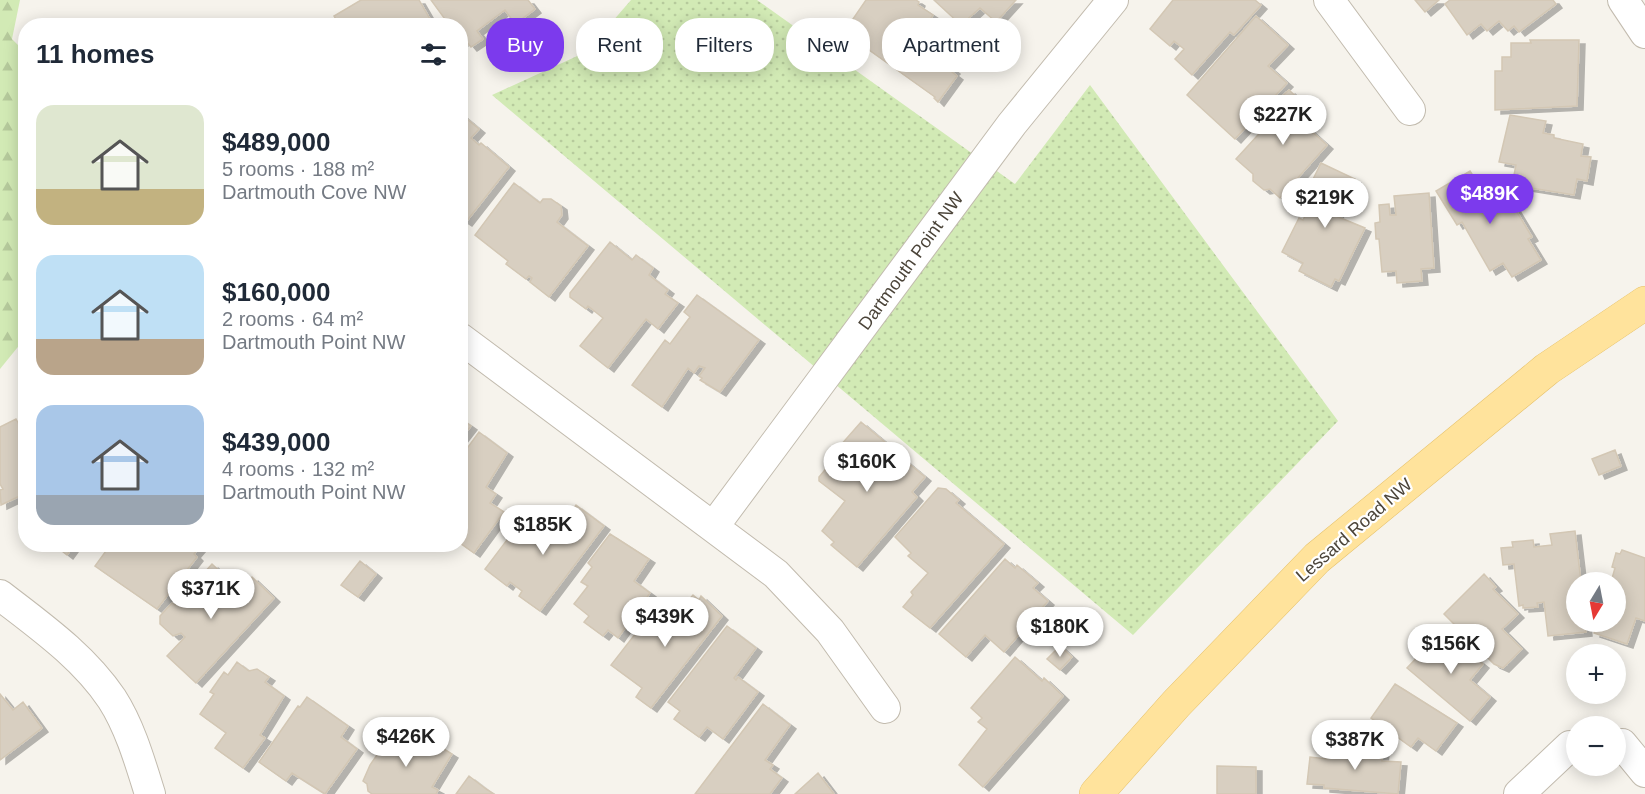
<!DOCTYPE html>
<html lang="en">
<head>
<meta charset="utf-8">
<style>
	:root { --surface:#fff; --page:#f2f2f3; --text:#1f2937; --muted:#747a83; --accent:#7c3aed }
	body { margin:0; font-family:Arial,sans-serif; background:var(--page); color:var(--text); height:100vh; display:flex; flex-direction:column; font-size:22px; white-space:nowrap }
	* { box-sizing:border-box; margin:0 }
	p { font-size:20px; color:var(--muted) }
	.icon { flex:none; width:33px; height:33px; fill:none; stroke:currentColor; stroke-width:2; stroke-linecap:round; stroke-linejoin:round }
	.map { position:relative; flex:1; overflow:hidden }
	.panel { position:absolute; left:18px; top:18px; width:450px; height:534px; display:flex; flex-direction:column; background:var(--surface); border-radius:24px; box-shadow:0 3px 15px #0003 }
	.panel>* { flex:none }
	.hud { position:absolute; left:486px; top:18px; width:570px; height:54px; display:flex; gap:12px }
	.needle { width:39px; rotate:190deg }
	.fabs { position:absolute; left:1566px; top:572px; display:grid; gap:12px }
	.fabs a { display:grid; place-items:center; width:60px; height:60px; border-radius:50%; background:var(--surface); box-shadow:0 3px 15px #0003; font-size:30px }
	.price { position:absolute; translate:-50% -51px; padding:0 14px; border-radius:21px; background:#fff; color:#222; font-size:20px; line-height:39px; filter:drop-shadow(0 2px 3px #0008) }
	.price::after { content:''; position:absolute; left:50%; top:36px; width:18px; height:14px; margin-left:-9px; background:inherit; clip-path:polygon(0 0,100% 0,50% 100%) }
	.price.current { background:var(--accent); color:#fff }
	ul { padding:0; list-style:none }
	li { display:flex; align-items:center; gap:18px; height:150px; padding:0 18px }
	li span { display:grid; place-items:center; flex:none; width:168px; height:120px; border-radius:18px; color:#555 }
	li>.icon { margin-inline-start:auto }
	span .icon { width:72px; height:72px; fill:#fffc; stroke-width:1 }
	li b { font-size:26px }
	h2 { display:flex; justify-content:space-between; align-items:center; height:72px; padding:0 18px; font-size:26px }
	.tag { padding:0 21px; border-radius:24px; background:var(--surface); box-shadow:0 3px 15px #0003; font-size:21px; line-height:54px }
	.tag.current { background:var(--accent); color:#fff }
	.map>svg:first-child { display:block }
</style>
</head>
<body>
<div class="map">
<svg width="1645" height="794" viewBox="0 0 1645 794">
	<defs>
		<pattern id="forest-firs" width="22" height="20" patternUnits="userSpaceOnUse" patternTransform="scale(1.5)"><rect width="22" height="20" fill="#d2eab5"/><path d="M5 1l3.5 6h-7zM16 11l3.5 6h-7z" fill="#b6ca9c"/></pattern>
		<pattern id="park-dots" width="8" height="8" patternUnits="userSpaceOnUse" patternTransform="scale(1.5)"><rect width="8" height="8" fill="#d2eab5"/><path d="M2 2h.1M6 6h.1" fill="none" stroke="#b6ca9c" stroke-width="1.8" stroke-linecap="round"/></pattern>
		<filter id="shadow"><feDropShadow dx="6" dy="4" stdDeviation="0" flood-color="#0004"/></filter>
	</defs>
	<rect width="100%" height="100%" fill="#f6f3ec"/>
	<path fill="url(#forest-firs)" d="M0,0h20l-8,39 13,13 1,285 -26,32z"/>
	<path fill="url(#park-dots)" d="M631,0h126l258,184 75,-99 248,336 -205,214 -641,-540 94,-43z"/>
	<path fill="#d8cfc1" stroke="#d3c7b4" stroke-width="1.5" filter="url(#shadow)" d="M361,0h58l15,26h-94l-6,-10z
		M431,0h97l7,9 -20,15 -10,-14 -28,21 6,8 -12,8 -6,-7 -3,2 -2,-3v-13h-10z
		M866,0h50l3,2 -1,3 15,10 -8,12 5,3 -9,13 24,17 -1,2 10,8 -2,2 5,4 -19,26 -4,-4 1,-1 -91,-65z
		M934,0h82l-20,22 -16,-14 -19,17z
		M1173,0h82l6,5 -27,30 -4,-3 -38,43 -17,-16 9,-10 -10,-8 -4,5 -20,-17z
		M1415,0h24l-14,12z
		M1450,0h103l3,4 -37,28 -5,-6 -6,5 -9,-10 -12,10 -6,-7 -14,11 -22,-31z
		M1256,16l32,29 -20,21 19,17 -52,56 -48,-44z
		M1530,40h49l-2,66 -82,4v-39h7v-14h9v-14h20z
		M1289,90l26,24 -12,14 6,1 18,16 -47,53 -10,-9 -6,1 -11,-9v-7l-17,-15 32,-35 -3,-3 9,-10 -4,-4z
		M461,114l18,15 -8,9 8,7 2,-2 28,24 -43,55 -6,-4z
		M1510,115l36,6 -3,12 11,2v3l29,6 -2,12 10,1 -4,24 -10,-2 -3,16 -62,-10 4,-20 -17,-3z
		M1321,163l34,16 -19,37 29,12 -26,53 -4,-2 -4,8 -32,-16 4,-8 -21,-11 17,-34 4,2 4,-8 -8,-4z
		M1470,171l16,26 4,1 12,-7 4,7 2,-1 24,40 -4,2 13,21 -29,17 -9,-14 -13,8 -28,-49 -5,3 -21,-34z
		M514,183l26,20 3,-4h8l10,7 1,9 -5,7 31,24 -39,51 -19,-15 2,-4 -3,-2 -3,3 -20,-15 2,-3 -33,-26z
		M1429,193l5,75 -13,1 1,12 -25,2 -1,-12 -14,1 -3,-33h-3l-1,-16 5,-1 -1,-17 10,-1 1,11h6l-2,-19z
		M610,242l22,18 4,-5 17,13 -4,7 19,15 -3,4 13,9 -20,26 -12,-10 -38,49 -28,-22 23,-28 -15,-12 -2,3 -16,-12v-4z
		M697,295l62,45 -39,52 -20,-12 2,-2 -3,-2 6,-8 -6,-2 -5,7 -6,-5 -26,39 -30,-22 33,-45 5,4 20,-27 -6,-5z
		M460,418l11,8 -11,14z
		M16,419l4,7 6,-3v70l-25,12 -1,-15 3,-1 -3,-5v-57z
		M861,422l25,21 -5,6 16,13 4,-5 24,20 -13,15 5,5 -60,70 -26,-22 3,-3 -12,-11 23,-30 -26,-20v-4l10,-12 -4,-2z
		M479,432l28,21 -21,34 10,7 -6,9 14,9 -30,41 -14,-10v-85z
		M1615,450l6,16 -22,9 -7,-16z
		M938,488l8,1 13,11 -3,3 48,41 -74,84 -27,-21 10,-12 -2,-3 17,-19 -20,-17 3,-3 -16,-16z
		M576,505l28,21 -64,85 -21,-15 3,-5 -12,-9 -3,4 -22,-17 40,-53 28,21z
		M1575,531l6,51h-5v39h9l1,11 -38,4 -4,-34 -7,1 1,4 -15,1v-3l-4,1 -5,-42 -11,1 -2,-17 12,-1 -1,-5 21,-2 1,7 18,-2 -2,-11z
		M610,534l39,25 -15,22 16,12 -32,45 -10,-8 -5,6 -19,-14 5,-6 -15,-12 14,-18 -7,-4 11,-15 -4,-4z
		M53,544h22l-8,11z
		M111,544h83l5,4 -5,6 3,3 -40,52 -62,-43z
		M1622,550l23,8v63l-9,-3 -9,26 -33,-11 4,-12h18v-39h-5l4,-14 -3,-1 4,-14 4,1z
		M1005,559l10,9 2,-3 21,18 -5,5 15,13 -44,51 -19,-17 -19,22 -27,-23z
		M360,561l16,13 -18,23 -17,-12z
		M212,564l28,26 12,-13 22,21 -78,85 -29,-27 18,-19 -4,-4 -8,3 -13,-12v-8l12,-13 3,2z
		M1484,574l12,13 -3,2 25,25 -16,15 20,20 -19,19 -9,-4 -50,-50z
		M693,595l6,5 2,-4 21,20 -71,92 -15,-11 6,-9 -31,-23 39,-50 16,11z
		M727,626l29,22 -22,30 2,2 2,-3 20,15 -35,47 -16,-12 -8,10 -25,-18 6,-8 -12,-9z
		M1442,631l41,33 -13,16 20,17 -20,24 -63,-53z
		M1060,646l12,11 -12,13 -13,-11z
		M1015,657l27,24 2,-3 19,18 -80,91 -24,-22 28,-36 -9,-7 4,-4 -11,-10z
		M237,662l12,9 8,-2 12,8 -4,5 19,14 -24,39 5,3 -22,30 -28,-20 11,-15 -26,-19 14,-20 -4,-2 14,-20 4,3z
		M1395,684l62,39 -21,28 -18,-13 -7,9 -40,-29z
		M0,694l13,16 10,-8 19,26 -42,32z
		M307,697l41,29 -7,11 16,12 -32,45 -33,-21 -6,8 -27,-19 39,-56 2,1z
		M763,704l27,21 -25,35 8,5 -3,4 12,9 -12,16h-75z
		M399,734l27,16 5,-9 21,13 -20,33 6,3 -2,4h-64l-4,-3 -1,-7 -4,-3 7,-16 21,-30z
		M1328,745l55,5 -1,11 19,1 -3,32 -74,-6v-3l-17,-1 3,-27 17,2z
		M1217,766l39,1v27h-39z
		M818,773l16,21h-39z
		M469,776l17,13 8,5h-38z"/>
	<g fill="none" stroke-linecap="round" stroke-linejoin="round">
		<defs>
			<path id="minor" d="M1329,0l81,110
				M1623,0l22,33
				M460,338l316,236 54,57 55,77
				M714,526l298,-402 101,-124
				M0,595c40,31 83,61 112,104 18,28 28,63 38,95
				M1616,744h6l23,28
				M1519,794l51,-48h6"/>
			<path id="major" d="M1096,794l80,-90 141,-146 230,-189 98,-66"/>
		</defs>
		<use href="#minor" stroke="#c2bbae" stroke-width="32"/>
		<use href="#major" stroke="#e6c16a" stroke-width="34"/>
		<use href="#minor" stroke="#fff" stroke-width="30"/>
		<use href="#major" stroke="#ffe39c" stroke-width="33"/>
	</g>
	<g text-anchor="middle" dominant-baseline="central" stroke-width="4.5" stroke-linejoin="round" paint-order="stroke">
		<g font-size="18" fill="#4b4439" stroke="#fff">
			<text transform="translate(911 261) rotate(-54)">Dartmouth Point NW</text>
			<text transform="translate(1354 530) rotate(-41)">Lessard Road NW</text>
		</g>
	</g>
</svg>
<div class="fabs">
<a><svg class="needle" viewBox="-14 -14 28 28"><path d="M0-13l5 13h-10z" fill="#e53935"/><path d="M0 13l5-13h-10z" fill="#747a83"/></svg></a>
<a>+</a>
<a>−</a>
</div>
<b class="price" style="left:1283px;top:146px">$227K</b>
<b class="price current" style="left:1490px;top:225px">$489K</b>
<b class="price" style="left:1325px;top:229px">$219K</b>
<b class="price" style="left:867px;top:493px">$160K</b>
<b class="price" style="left:543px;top:556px">$185K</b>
<b class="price" style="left:211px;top:620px">$371K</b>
<b class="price" style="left:665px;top:648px">$439K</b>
<b class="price" style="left:1060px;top:658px">$180K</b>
<b class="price" style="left:1451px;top:675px">$156K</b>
<b class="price" style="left:406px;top:768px">$426K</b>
<b class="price" style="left:1355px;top:771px">$387K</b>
<div class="hud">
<a class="tag current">Buy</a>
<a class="tag">Rent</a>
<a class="tag">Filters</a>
<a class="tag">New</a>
<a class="tag">Apartment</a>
</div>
<section class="panel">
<h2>11 homes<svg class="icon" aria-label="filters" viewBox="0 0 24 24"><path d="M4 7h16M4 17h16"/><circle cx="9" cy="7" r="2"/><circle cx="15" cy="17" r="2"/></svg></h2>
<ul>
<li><span style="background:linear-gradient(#dfe7d0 70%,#c2b280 0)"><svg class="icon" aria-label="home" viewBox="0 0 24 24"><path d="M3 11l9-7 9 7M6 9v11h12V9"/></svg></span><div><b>$489,000</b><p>5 rooms · 188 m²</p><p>Dartmouth Cove NW</p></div></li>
<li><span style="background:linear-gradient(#bfe0f5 70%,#b9a48a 0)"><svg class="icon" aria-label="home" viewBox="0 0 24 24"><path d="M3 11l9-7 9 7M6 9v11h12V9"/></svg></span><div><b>$160,000</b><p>2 rooms · 64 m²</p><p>Dartmouth Point NW</p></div></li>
<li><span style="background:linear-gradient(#a9c7e8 75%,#9aa5b1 0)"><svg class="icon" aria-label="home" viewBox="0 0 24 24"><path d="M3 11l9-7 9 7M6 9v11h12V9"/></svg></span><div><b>$439,000</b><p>4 rooms · 132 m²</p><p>Dartmouth Point NW</p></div></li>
</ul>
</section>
</div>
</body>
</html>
